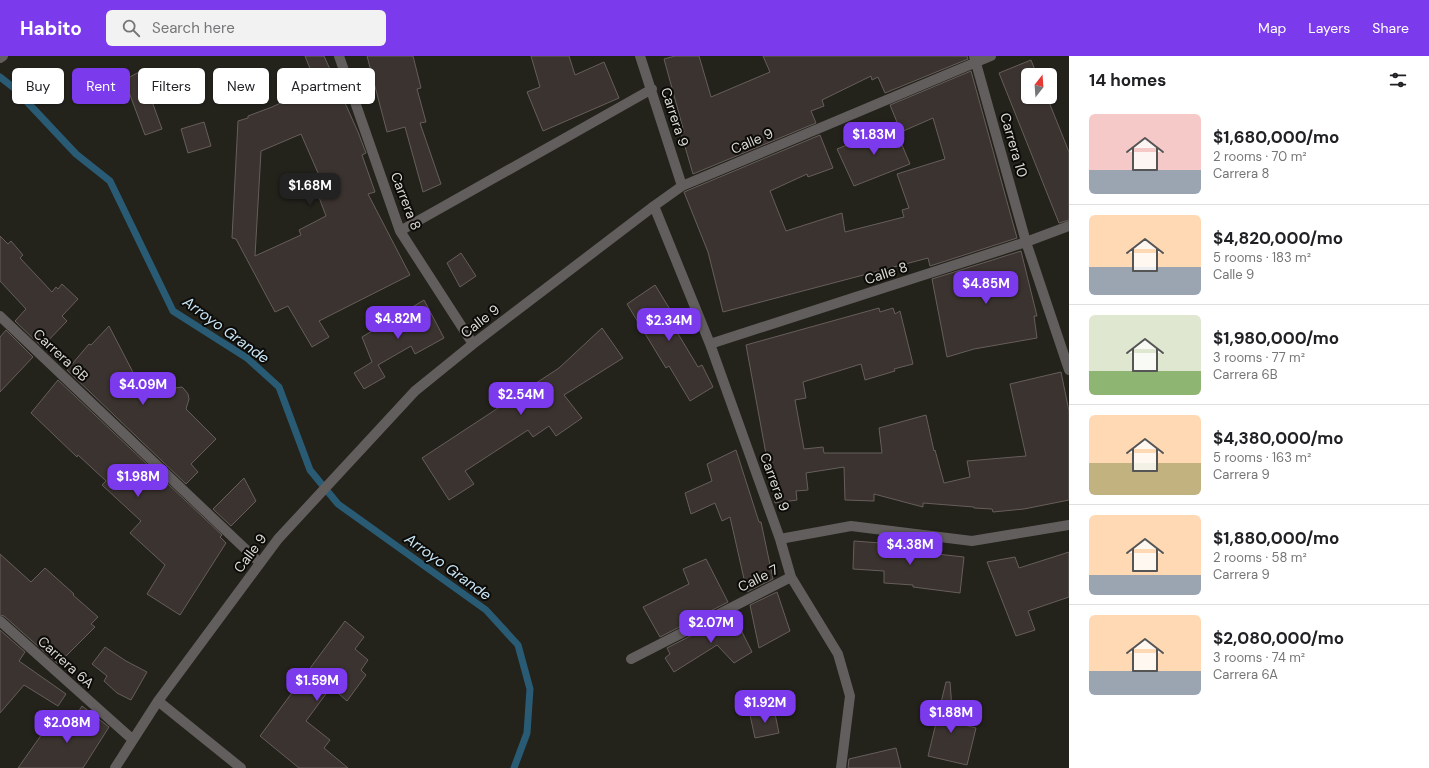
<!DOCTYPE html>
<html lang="en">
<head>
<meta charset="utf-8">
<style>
	:root { --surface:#fff; --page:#f2f2f2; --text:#202124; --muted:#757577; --line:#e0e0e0; --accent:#7c3aed }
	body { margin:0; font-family:"DM Sans",sans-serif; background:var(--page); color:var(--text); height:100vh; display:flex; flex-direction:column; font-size:15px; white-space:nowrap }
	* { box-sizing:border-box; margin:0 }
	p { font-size:13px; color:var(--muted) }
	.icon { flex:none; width:22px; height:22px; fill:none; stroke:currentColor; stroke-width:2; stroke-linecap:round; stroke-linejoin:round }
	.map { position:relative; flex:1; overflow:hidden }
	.details { display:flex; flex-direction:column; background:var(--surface); width:360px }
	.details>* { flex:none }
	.top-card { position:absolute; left:12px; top:12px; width:380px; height:36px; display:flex; gap:8px }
	.needle { width:26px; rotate:17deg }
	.controls { position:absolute; left:1021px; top:12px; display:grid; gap:8px }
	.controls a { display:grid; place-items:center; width:36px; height:36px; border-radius:6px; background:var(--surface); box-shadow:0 1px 3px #0004; font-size:20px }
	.price { position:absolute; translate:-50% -34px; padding:0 9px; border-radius:8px; background:var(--accent); color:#fff; font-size:13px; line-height:26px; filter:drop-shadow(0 1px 2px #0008) }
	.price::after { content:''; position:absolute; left:50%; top:24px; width:12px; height:9px; margin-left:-6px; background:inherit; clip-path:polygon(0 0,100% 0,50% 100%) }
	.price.on { background:#222; color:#fff }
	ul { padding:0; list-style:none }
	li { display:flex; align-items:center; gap:12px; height:100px; padding:0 20px }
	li+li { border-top:1px solid var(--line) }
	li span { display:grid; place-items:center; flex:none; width:112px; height:80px; border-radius:6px; color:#555 }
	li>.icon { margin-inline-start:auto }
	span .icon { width:48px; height:48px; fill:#fffc; stroke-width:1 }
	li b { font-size:17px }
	h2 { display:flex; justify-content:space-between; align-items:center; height:48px; padding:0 20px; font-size:17px }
	.pill { padding:0 14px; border-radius:6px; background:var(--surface); box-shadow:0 1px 3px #0004; font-size:14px; line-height:36px }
	.pill.on { background:var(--accent); color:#fff }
	header { display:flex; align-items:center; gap:24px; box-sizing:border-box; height:56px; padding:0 20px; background:var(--accent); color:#fff }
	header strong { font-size:19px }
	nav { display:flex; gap:22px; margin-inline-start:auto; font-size:14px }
	.search { width:280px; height:36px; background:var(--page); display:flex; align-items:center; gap:10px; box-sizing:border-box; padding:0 14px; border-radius:6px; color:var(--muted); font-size:15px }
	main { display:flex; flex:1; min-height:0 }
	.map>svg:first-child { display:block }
</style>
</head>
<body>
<header>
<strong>Habito</strong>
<div class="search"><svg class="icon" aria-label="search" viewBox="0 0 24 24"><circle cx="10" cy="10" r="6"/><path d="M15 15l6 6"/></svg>Search here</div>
<nav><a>Map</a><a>Layers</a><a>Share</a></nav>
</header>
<main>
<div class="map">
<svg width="1069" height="712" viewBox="0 0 1069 712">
	<rect width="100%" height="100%" fill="#23221b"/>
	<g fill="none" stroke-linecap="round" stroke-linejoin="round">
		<path stroke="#2a5b74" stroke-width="7" d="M0,21l14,11 62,66 34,27 63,130 74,47 32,29 31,83 28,34 148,106 32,35 12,44 -3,44 -13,35"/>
	</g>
	<path fill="#3b332f" stroke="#675e5b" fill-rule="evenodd" d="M305,0h19l34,76 8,21 -4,2 13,37 -7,2 42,81 -91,46 10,16 -17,10 -24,-41 -13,6 -39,-73 -4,-1 6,-117 10,-3v-2l24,-9 45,-21zM301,78l24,55 -8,3 9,24 -27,14 2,5 -46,21 6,-105z
		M367,0h46l8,32 -4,1 9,33 -6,1 21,61 -18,8 -18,-65 -18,5z
		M531,0h38l6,19 29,-13 15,36 -76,33 -16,-39 13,-5z
		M675,0h24l12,41 59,-25 -7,-16h204l1,3 -83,34 -7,-16 -6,3 -1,-4 -49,24 2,6 -13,5 5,12 -123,51 -12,-41 3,-1 -20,-73z
		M1031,4l6,15h-9v22h19l22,55v68l-10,3 -60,-150z
		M141,15l21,58 -17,6 -15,-40 -4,-16z
		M971,15l46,167 -87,28 -2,-8 -205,54 -15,-60 -24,-60 136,-57 13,33 -25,9 -1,-3 -37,17 16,40 56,-18 3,19 59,-15 -2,-7 7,-2 -12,-34 48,-15 -12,-41 -32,14 -11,-27z
		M204,66l7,24 -23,7 -7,-24z
		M894,70l16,38 -56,22 -17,-37z
		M0,180l8,8 3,-3 12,14 -3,3 32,34 4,-5 2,2 4,-5 16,15 -16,17 5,5 -25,26 -27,-26 11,-12 -26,-28z
		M1021,195l16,65h-3l3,22 -63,11 -27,8 -15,-78z
		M461,197l15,23 -16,11 -13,-24z
		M655,229l24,39 -5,3 24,40 4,-2 11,22 -23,14 -21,-35 -3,2 -39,-64z
		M424,244l20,38 -29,16 -4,-8 -33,19 7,12 -21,12 -10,-16 18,-11 -10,-25z
		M879,252l1,4 13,-4 2,6 5,-3 13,53 -19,5 1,2 -30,9 -4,-16 -58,18 3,16 -11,2 9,49 19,-2 1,6h58l-3,-25 47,-13 8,36 1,-1 9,33 26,-6 -3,-16 59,-5 -16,-72 51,-12 8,39v89l-45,9 -31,3 -1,-3 -18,-1v-1l-51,-4v4l-49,-13v7l-29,-1 -1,-33 -38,6 2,17 -12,1 1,9 -22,3 -29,-158z
		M109,270l28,54 5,-5 20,22 12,-9 8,-1 2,2 4,5 1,5 -3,10 30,30 -25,25 7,8 -12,12 -119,-114 22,-26 2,1z
		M602,272l21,30 -59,37 18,23 -26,18 -7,-10 -16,11 -5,-7 -63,41 9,13 -25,16 -27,-42 137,-90z
		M6,274l27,27 -33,35v-55z
		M58,324l164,155 -2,2 6,6 -46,72 -33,-21 18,-29 -35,-32 11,-12 -39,-36 4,-4 -28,-26 -1,2 -46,-44z
		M736,394l23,72h2l12,57 -26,13 -17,-75 -8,4 -7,-18 -24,11 -6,-21 27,-12 -5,-17z
		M244,422l12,23 -25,25 -18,-17z
		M854,485l54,4 1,6 55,6 -4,36 -47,-6v-2l-29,-2v-12l-31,-2z
		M1069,496v45l-41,14 7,19 -19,6 -29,-74 28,-5 4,11z
		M0,498l31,28 14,-14 29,26 -1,1 25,22 -7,7 4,3 -37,37 -54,-48 -4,-1z
		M706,503l22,43 -68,35 -17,-30 46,-23 -6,-15z
		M777,536l13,39 -31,17 -9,-43z
		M733,558l19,38 -18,11 -17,-18 -43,27 -9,-14 5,-4 -3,-6z
		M345,565l19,16 -9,12 13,11 -7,10 5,5 -19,26 -16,-14 -25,34 24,19 -6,8 24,20h-49l-39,-32z
		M0,574l25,22 -6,9 47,33 -8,12 -34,-21 -24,28z
		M105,591l21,14 21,11 -16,28 -14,-7 -13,-12 3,-5 -15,-12z
		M946,626h4l3,40 23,6 -9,37 -39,-9z
		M82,650l27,21 -26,41h-65l31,-44 14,12z
		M774,653l5,24 -24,5 -5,-23z
		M896,692l5,20h-53l1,-9z"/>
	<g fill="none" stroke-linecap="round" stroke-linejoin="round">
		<path stroke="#625e5d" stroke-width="10" d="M339,0l61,175 73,113
			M640,0l42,130
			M974,0l52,186 43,128
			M0,2l3,-2
			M654,150l56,138 70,195 11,38 47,77 12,42 -9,72
			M400,175l252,-142
			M0,260l260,247
			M710,288l316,-102 43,-16
			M780,483l71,-13 121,15 97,-16
			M0,565l132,118
			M631,603l160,-82
			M158,645l83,67
			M115,712l43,-67 120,-162 137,-148 58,-47 181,-138 28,-20 309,-130"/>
	</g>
	<g text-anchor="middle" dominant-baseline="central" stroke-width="4" stroke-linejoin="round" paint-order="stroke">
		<g font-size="14" fill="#dbdad6" stroke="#0c0b08">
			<text transform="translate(675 61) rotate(72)">Carrera 9</text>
			<text transform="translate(752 85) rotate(-23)">Calle 9</text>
			<text transform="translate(1014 89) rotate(74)">Carrera 10</text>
			<text transform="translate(406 145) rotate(69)">Carrera 8</text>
			<text transform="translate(886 217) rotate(-18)">Calle 8</text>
			<text transform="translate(480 265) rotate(-38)">Calle 9</text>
			<text transform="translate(61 299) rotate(43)">Carrera 6B</text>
			<text transform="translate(775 426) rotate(70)">Carrera 9</text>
			<text transform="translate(250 497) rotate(-53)">Calle 9</text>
			<text transform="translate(758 522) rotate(-27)">Calle 7</text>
			<text transform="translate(66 606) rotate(42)">Carrera 6A</text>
		</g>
		<g font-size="15" font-style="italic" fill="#c9e6f7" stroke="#0c0b08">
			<text transform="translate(226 274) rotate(36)">Arroyo Grande</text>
			<text transform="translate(448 511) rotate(36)">Arroyo Grande</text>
		</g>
	</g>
</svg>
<div class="controls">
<a><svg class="needle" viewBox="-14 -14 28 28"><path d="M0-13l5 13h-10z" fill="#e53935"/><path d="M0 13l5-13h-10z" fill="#757577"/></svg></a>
</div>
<b class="price" style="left:874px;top:100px">$1.83M</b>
<b class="price on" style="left:310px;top:151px">$1.68M</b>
<b class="price" style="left:986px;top:249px">$4.85M</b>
<b class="price" style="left:398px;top:284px">$4.82M</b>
<b class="price" style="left:669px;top:286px">$2.34M</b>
<b class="price" style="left:143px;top:350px">$4.09M</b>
<b class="price" style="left:521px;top:360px">$2.54M</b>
<b class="price" style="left:138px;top:442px">$1.98M</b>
<b class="price" style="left:910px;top:510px">$4.38M</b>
<b class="price" style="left:711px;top:588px">$2.07M</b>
<b class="price" style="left:317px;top:646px">$1.59M</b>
<b class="price" style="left:765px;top:668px">$1.92M</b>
<b class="price" style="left:951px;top:678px">$1.88M</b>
<b class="price" style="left:67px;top:688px">$2.08M</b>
<div class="top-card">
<a class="pill">Buy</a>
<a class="pill on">Rent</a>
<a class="pill">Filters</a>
<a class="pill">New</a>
<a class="pill">Apartment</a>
</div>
</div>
<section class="details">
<h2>14 homes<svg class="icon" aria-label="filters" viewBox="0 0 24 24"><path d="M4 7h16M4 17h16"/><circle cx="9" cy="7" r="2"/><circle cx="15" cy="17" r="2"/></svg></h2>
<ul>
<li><span style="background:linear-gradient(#f6c9c9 70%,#9aa5b1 0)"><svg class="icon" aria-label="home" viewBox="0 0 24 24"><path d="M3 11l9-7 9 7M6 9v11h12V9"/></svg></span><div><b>$1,680,000/mo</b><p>2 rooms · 70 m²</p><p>Carrera 8</p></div></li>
<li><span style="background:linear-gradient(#ffd9b3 65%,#9aa5b1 0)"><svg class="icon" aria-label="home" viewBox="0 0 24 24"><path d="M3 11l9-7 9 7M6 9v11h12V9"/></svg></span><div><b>$4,820,000/mo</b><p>5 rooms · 183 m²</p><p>Calle 9</p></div></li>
<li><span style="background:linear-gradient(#dfe7d0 70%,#8fb573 0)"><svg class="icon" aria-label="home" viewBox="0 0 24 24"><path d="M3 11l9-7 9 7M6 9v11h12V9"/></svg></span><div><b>$1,980,000/mo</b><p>3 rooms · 77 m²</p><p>Carrera 6B</p></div></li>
<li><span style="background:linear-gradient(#ffd9b3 60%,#c2b280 0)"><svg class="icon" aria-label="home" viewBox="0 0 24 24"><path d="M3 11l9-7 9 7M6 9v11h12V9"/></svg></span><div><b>$4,380,000/mo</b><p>5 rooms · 163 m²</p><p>Carrera 9</p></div></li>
<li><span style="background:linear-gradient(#ffd9b3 75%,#9aa5b1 0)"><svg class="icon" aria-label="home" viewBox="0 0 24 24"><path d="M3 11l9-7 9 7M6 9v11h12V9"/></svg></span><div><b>$1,880,000/mo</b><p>2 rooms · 58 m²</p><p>Carrera 9</p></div></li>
<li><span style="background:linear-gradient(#ffd9b3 70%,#9aa5b1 0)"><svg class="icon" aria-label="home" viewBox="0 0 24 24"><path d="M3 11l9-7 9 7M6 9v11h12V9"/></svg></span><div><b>$2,080,000/mo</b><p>3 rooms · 74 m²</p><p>Carrera 6A</p></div></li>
</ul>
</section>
</main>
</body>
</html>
